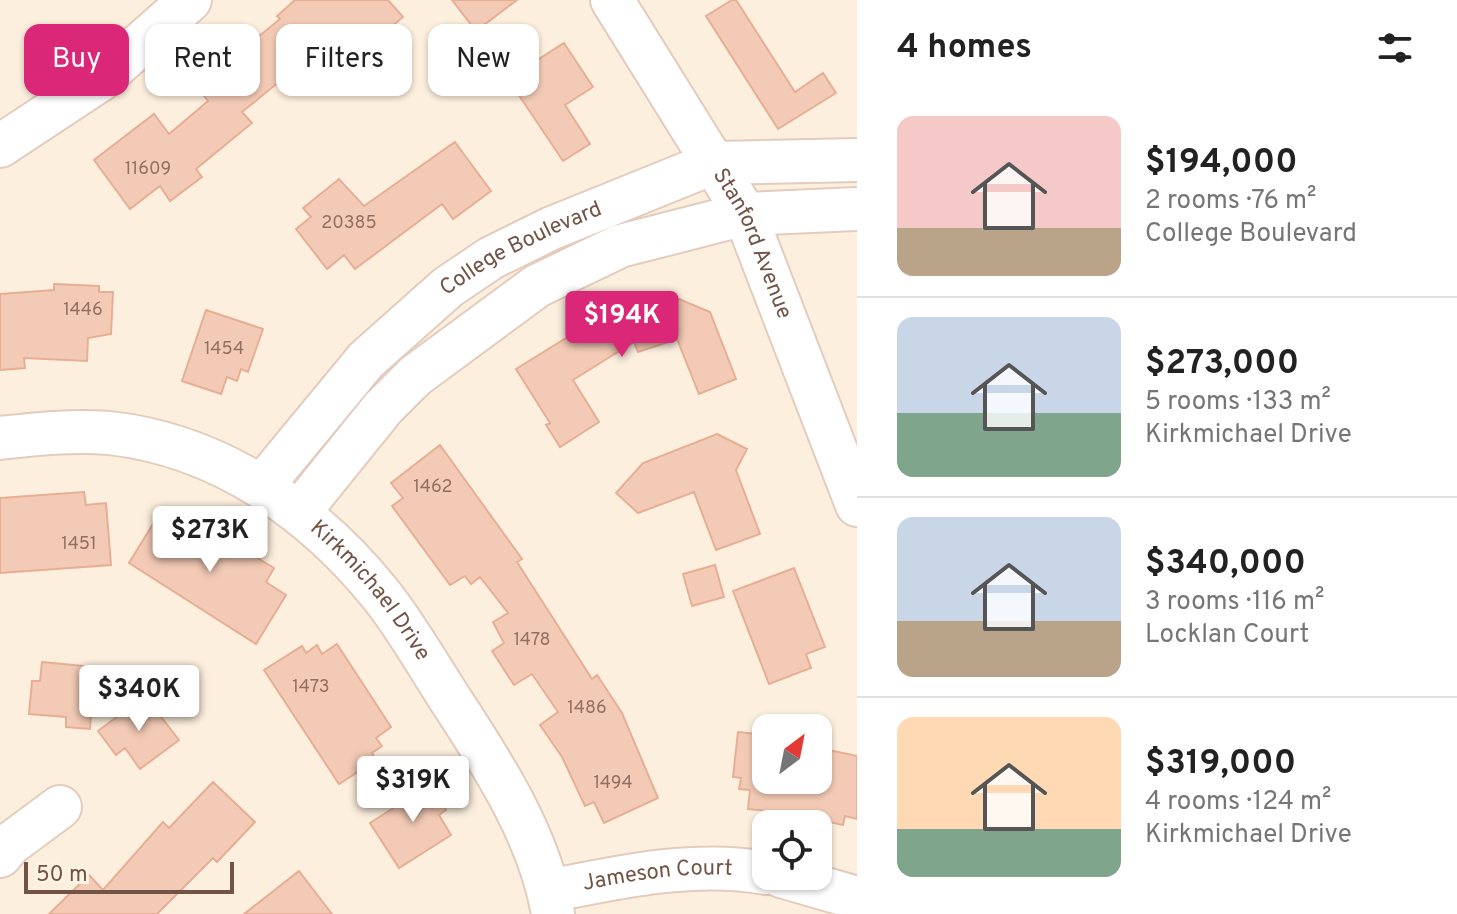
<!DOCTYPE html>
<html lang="en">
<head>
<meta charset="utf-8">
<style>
	:root { --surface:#fff; --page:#f6f6f6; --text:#222; --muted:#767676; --line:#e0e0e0; --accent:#db2777 }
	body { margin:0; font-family:Overpass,sans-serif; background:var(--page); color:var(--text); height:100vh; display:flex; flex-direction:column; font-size:30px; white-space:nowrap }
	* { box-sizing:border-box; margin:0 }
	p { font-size:26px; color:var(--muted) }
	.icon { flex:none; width:44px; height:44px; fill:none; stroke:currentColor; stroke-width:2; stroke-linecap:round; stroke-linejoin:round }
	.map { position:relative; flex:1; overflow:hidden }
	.sheet { display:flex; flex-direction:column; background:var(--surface); width:600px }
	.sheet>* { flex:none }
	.guide { position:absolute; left:24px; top:24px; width:712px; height:72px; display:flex; gap:16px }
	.needle { width:52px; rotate:32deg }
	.controls { position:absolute; left:752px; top:714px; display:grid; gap:16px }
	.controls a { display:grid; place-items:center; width:80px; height:80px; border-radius:16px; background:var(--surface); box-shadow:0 2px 6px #0004; font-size:40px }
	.scale { position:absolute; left:24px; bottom:20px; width:210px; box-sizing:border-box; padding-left:8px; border:4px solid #735346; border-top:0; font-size:22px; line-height:28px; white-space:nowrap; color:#735346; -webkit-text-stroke:6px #fff3e5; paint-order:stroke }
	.price { position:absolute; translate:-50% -68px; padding:0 18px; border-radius:8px; background:#fff; color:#222; font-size:26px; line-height:52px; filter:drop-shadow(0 2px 4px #0008) }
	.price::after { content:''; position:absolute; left:50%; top:48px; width:24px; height:18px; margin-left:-12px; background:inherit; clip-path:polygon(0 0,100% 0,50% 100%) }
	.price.on { background:var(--accent); color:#fff }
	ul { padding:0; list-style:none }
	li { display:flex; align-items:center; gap:24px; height:200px; padding:0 40px }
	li+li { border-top:2px solid var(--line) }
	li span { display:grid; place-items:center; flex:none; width:224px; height:160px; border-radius:16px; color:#555 }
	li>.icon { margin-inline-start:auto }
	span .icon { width:96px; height:96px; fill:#fffc; stroke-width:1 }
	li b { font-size:34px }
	h2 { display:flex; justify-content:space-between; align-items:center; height:96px; padding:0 40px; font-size:34px }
	.chip { padding:0 28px; border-radius:16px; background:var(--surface); box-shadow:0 2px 6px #0004; font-size:28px; line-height:72px }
	.chip.on { background:var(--accent); color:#fff }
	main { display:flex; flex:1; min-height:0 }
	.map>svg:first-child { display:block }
</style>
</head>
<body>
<main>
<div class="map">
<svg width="857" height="914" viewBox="0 0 857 914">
	<rect width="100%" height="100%" fill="#fdefde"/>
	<path fill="#f3cab5" stroke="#e6af95" stroke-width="2" d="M295,0h93l15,17 -34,29 9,9 -38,33 -28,-33 -70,57 10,11 -56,46 6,8 -32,24 -10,-15 -30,23 -36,-49 60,-46 15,20 39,-33 -11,-14 83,-68 -3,-3z
		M452,0h65l-41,31z
		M732,0h4l59,92 28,-19 13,20 -58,36 -72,-113z
		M564,43l29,44 -28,18 25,39 -27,17 -55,-82z
		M455,142l36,49 -38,28 -11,-15 -87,65 -11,-14 -17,14 -31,-40 15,-12 -8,-9 36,-29 25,27z
		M54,284l45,2v6h14l-2,42 -23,4 -1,23 -63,-3 1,10 -25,2v-76l54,-4z
		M674,297l36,15 26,67 -37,15 -22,-55 -39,13 -4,-10 -61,38 26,42 -39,25 -14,-22 4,-2 -34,-54 79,-49 2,3z
		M206,310l57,19 -15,43 -7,-3 -4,12 -10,-4 -6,17 -39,-13z
		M717,434l30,15 -11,21 24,64 -44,16 -22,-58 -56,21 -22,-20 27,-30z
		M440,445l82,114 -5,3 75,117 5,-4 25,38 36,85 -54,25 -10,-21 -9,4 -23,-49 -22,-32 18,-13 -26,-38 -18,11 -22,-34 12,-8 -11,-21 15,-9 -28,-36 -9,7 -6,-8 -15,9 -58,-79 11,-8 -12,-15z
		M84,492l2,13 20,-2 5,62 -111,8v-75z
		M161,511l20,13 5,-9 88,53 -8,14 20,13 -30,49 -127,-81z
		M715,565l9,32 -32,9 -9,-32z
		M794,568l31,79 -19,7 5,14 -42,16 -36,-93z
		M337,644l54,83 -15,11 6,8 -10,7 4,7 -37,24 -75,-114 38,-24 4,7 11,-8 5,9z
		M42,662l52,5 -4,62 -24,-2v-10l-37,-3 3,-33h8z
		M145,696l34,44 -39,29 -15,-21 -9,7 -18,-24z
		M738,732l28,3v45h56l7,-30 28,6v63l-12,-3 -2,9 -54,-12 -41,-4 2,-19 -11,-1 2,-11 -8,-1z
		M425,777l21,33 -7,5 12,20 -52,33 -29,-45 33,-21 -5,-8z
		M213,782l42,40 -38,40 -4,-4 -56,56h-108l40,-39 14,15 60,-68 6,6z
		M299,871l33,43h-88z"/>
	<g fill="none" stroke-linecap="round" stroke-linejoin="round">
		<defs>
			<g id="minor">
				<path id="s1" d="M612,0l133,214 112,291"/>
				<path d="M0,146l100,-66 90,-80"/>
				<path id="s2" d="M0,438c36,-4 73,-8 109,-5 111,12 205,78 273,163 26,33 47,71 70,106 42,64 88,135 101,212"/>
				<path id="s3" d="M262,486l104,-126 82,-73 43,-29 61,-30 161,-65 144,-3"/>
				<path d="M300,511l83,-103 32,-32 122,-90 83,-40 125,-32 112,-5"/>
				<path d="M0,856l10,-12 50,-37"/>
				<path d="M781,876l76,22"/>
				<path id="s4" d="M549,891c70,-14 146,-31 217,-18"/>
			</g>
		</defs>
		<use href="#minor" stroke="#e3ccbd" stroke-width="46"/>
		<use href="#minor" stroke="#fff" stroke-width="42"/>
	</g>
	<g text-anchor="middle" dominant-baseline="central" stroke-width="6" stroke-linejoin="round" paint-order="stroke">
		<g font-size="18" fill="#937162">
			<text x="148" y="169">11609</text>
			<text x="349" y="223">20385</text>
			<text x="83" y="310">1446</text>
			<text x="224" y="349">1454</text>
			<text x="433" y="487">1462</text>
			<text x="79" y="544">1451</text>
			<text x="532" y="640">1478</text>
			<text x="311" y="687">1473</text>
			<text x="587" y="708">1486</text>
			<text x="613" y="783">1494</text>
		</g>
		<g font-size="22" fill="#735346" stroke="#fff3e5">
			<text stroke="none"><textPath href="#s1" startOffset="282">Stanford Avenue</textPath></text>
			<text stroke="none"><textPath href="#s3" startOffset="356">College Boulevard</textPath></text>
			<text stroke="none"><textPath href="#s2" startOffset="424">Kirkmichael Drive</textPath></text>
			<text stroke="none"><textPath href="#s4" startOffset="110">Jameson Court</textPath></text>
		</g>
	</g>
</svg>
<div class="controls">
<a><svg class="needle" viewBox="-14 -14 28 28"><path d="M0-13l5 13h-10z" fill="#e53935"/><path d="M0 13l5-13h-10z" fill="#767676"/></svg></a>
<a><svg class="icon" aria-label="locate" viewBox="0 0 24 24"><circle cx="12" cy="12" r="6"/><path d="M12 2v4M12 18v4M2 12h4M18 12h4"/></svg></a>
</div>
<div class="scale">50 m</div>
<b class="price on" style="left:622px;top:359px">$194K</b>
<b class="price" style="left:210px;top:574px">$273K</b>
<b class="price" style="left:139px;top:733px">$340K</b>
<b class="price" style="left:413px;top:824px">$319K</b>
<div class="guide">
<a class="chip on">Buy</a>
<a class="chip">Rent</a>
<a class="chip">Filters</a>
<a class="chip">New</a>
</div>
</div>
<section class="sheet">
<h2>4 homes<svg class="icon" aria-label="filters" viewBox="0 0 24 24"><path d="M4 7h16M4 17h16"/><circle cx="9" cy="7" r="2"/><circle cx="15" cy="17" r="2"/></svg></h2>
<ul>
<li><span style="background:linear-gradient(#f6c9c9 70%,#b9a48a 0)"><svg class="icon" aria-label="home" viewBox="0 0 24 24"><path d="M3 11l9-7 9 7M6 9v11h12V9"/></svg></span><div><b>$194,000</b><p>2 rooms · 76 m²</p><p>College Boulevard</p></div></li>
<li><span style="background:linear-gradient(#c9d6e8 60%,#7fa58c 0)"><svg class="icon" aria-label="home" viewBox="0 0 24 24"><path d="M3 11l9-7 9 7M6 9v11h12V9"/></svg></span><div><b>$273,000</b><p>5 rooms · 133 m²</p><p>Kirkmichael Drive</p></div></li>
<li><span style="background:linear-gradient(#c9d6e8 65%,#b9a48a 0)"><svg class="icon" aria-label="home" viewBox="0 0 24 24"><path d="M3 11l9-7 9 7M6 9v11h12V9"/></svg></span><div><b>$340,000</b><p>3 rooms · 116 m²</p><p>Locklan Court</p></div></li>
<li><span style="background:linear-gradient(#ffd9b3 70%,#7fa58c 0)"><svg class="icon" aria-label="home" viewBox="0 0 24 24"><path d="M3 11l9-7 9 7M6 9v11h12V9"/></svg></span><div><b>$319,000</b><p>4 rooms · 124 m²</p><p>Kirkmichael Drive</p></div></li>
</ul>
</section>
</main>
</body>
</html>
